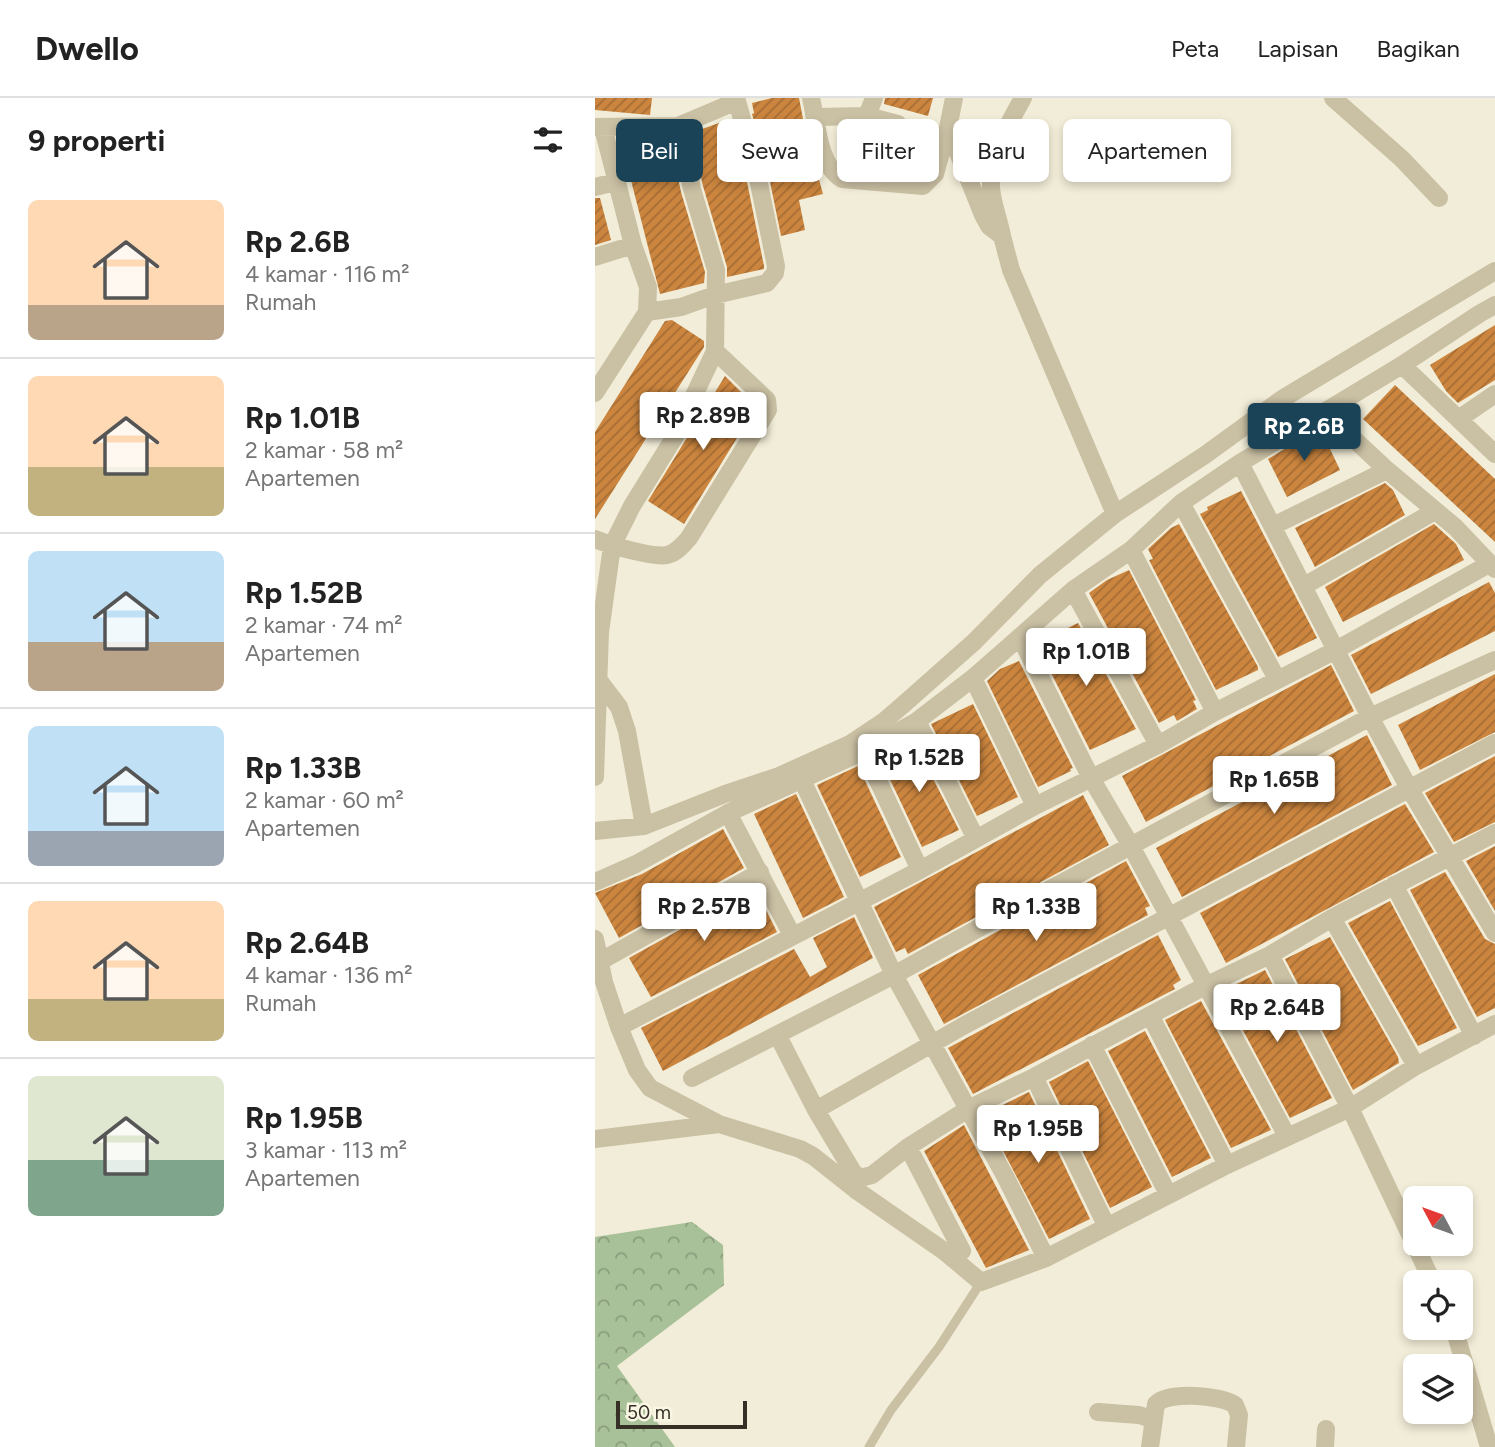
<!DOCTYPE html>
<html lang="id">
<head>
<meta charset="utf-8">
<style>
	:root { --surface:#fff; --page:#f2f2f2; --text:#222; --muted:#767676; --line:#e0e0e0; --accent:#1a4358 }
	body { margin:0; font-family:Figtree,sans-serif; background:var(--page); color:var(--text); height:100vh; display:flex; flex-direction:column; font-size:26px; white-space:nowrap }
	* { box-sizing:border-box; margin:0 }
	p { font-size:23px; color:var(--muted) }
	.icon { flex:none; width:38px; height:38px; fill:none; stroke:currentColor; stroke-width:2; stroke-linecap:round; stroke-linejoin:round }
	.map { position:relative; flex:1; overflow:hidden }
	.side { display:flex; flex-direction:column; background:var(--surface); width:595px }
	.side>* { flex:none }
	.hud { position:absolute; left:21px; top:21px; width:665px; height:63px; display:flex; gap:14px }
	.needle { width:46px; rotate:311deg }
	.tools { position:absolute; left:808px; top:1088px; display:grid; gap:14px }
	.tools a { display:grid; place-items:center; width:70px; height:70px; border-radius:10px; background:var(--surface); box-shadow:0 4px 10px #0003; font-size:35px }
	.scale { position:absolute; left:21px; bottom:18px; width:131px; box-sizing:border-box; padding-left:7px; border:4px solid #352f26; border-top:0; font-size:19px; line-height:24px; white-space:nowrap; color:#352f26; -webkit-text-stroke:5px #faf6e4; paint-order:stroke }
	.price { position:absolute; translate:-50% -60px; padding:0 16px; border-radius:7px; background:#fff; color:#222; font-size:23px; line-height:46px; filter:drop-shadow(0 2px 4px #0008) }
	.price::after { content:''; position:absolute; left:50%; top:42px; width:21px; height:16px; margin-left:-10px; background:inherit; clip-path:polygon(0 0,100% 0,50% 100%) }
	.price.current { background:var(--accent); color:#fff }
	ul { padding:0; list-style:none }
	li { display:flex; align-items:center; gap:21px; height:175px; padding:0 28px }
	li+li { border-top:2px solid var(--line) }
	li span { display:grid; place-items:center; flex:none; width:196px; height:140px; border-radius:10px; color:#555 }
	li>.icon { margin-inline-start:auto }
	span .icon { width:84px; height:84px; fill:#fffc; stroke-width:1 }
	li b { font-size:30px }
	h2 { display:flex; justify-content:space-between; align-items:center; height:84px; padding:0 28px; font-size:30px }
	.chip { padding:0 24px; border-radius:10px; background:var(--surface); box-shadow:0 4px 10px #0003; font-size:24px; line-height:63px }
	.chip.current { background:var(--accent); color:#fff }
	header { display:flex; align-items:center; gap:42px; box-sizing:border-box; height:98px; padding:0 35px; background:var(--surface); border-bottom:2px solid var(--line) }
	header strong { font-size:33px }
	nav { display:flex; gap:38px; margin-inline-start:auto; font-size:24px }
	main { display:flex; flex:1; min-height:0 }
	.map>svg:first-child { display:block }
</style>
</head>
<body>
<header>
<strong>Dwello</strong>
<nav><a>Peta</a><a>Lapisan</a><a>Bagikan</a></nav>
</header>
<main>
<section class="side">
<h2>9 properti<svg class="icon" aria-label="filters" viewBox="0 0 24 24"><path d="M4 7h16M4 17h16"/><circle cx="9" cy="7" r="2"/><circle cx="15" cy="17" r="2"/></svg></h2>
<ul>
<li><span style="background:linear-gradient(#ffd9b3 75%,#b9a48a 0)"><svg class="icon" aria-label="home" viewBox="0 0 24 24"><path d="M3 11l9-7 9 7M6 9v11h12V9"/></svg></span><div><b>Rp 2.6B</b><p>4 kamar · 116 m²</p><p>Rumah</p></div></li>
<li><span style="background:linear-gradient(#ffd9b3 65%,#c2b280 0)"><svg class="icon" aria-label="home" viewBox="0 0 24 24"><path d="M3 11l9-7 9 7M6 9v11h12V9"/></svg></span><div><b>Rp 1.01B</b><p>2 kamar · 58 m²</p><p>Apartemen</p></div></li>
<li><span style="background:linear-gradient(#bfe0f5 65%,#b9a48a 0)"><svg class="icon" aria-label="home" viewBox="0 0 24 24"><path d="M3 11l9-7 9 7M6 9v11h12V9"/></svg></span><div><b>Rp 1.52B</b><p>2 kamar · 74 m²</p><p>Apartemen</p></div></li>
<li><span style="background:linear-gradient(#bfe0f5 75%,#9aa5b1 0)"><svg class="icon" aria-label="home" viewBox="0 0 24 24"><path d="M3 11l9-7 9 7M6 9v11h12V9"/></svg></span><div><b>Rp 1.33B</b><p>2 kamar · 60 m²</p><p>Apartemen</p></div></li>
<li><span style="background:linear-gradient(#ffd9b3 70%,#c2b280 0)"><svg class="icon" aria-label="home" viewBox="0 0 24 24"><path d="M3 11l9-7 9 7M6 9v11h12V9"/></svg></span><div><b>Rp 2.64B</b><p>4 kamar · 136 m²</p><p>Rumah</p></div></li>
<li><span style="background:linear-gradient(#dfe7d0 60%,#7fa58c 0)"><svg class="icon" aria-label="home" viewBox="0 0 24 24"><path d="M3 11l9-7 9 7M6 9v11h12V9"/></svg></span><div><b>Rp 1.95B</b><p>3 kamar · 113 m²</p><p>Apartemen</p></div></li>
</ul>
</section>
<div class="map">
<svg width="900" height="1349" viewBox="0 0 900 1349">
	<defs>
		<pattern id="forest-crowns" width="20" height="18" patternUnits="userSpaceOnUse" patternTransform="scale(1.75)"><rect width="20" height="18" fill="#a8c198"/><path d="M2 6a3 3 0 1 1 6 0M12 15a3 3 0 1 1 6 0" fill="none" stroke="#8a9d7c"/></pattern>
		<pattern id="building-hatch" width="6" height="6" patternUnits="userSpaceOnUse" patternTransform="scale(1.75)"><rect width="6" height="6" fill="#cb853e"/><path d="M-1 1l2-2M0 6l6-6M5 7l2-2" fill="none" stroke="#a66d34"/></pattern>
	</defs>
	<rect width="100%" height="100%" fill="#f2edd8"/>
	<path fill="url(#forest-crowns)" d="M97,1124l31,23 1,40 -107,81 58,81h-80v-210z"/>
	<path fill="url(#building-hatch)" d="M0,0h57l-2,17 -55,-5z
		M177,0h27l5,26 -27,10 29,-2 17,62 -24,6 6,30 -24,6 -14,-69 -15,-53 2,-1 -2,-10z
		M290,0h48l-5,18 -44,-12z
		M135,21l15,53 19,94v3l-37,8v-10l-24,-81 -12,-53z
		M331,26l1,36 -2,8 -6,6 -72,-6 -2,-38 23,-2 32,7 7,-4 2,-6z
		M74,39l12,55 24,80 -1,11 -44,11 -38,-149 24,-6z
		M0,100h5l11,42 -16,5z
		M77,222l32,21v6l-109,172v-87l70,-111z
		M900,227v55l-37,23 -12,-12 -16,-26z
		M130,278l31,31 -72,117 -36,-23z
		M800,287l100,94v63l-132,-123z
		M725,330l20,42 -53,27 -19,-38z
		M790,385l8,7 12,25 -90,52 -20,-39z
		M646,393l76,147 -39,19 -78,-143 8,-4 -1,-3z
		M584,426l79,143v3l-42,20 -67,-130 4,-1 -5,-10 23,-21z
		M839,426l22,20 8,16 -121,62 -18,-35z
		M534,472l67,130 -3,1 4,8 -20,12 -3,-6 -15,8 -70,-130 18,-13z
		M894,484l6,11v38l-124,63 -20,-39z
		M483,525l58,106 -46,21 -50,-99 7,-4 -4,-7z
		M424,563l54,107 -3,1 1,2 -33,16 -51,-106 13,-12z
		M736,567l23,46 -208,111 -24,-46z
		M900,576v58l-75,38 -22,-45z
		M378,606l45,93 -41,19 -46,-92z
		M772,637l25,50 -210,112 -26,-49z
		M318,641l46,91 -37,17 -43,-91z
		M900,658v66l-41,20 -29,-49z
		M263,668l43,91 -41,20 -43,-92z
		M201,696l48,103 -41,21 -49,-104z
		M488,697l26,50 -201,109 -3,-6 -9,4 -22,-45z
		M810,706l29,48 -208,111 -26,-50z
		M128,731l21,39 -125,70 -24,-45 47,-19z
		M900,748v65l-29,-50z
		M531,763l24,45 -5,2 3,7 -204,109 -26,-49z
		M850,774l40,67 10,5v64l-18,9 -67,-127z
		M160,790l22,44 -126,65 -22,-39z
		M795,803l67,127 -39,18 -70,-123z
		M259,819l19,41 -210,113 -22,-43 153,-79 16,28 17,-10 -14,-29z
		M563,837l23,45 -8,5 2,4 -202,105 -25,-46z
		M735,839l68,120 1,6 -46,27 -68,-131z
		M670,872l67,128 -42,20 -68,-127z
		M606,903l70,129 -40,18 -66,-128z
		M550,933l66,127 -39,19 -64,-126z
		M493,963l64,126 -42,21 -61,-126z
		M434,994l61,127 -41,20 -65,-125z
		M369,1027l65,125 -43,18 -62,-117z"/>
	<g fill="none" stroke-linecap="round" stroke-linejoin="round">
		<path stroke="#cac0a4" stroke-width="9" d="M274,1349l22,-37 48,-63 42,-65"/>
		<path stroke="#cac0a4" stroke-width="18" d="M216,0c6,25 7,67 31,81l81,7 12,-12 13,-46
			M359,0l-6,30 35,87 6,11 13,10 9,34 104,244
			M738,0l69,61 37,39
			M272,18l31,8
			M221,19l51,-1 7,-18
			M0,29l83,-1 14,63 24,81 -1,81 -41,87 -42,68 -20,40 -12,86 -5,145
			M8,30l30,117 15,42 -1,25
			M0,89l20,-5
			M407,138c-3,-16 -10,-33 -11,-49 -1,-33 17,-62 32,-89
			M0,159l38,-12
			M807,267l93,89
			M0,295l52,-81 34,-5 34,-12 52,-12 8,-10 1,-7 -20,-97 -19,-68 -59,25
			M731,315l61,57 68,57 40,42
			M865,320l35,-24
			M645,365l130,254 39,71 86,145
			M586,405l96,176
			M678,428l114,-56
			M0,441c14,6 59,19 72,16 9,-2 16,-10 22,-17l79,-128 -1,-10 -52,-49
			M536,452l84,162
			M709,488l131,-75
			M478,492l85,155
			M425,539l71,141 40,68 156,290
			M378,580l62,128
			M5,584l19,25 8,24 17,95
			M322,623l59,118
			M269,653l56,119
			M207,682l92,195 111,201 41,82
			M133,715l64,122
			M0,733l49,-5 81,-32 54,-18 71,-32 33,-22 21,-18 70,-62 66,-67 75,-61 90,-59 77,-56 213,-128
			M0,784l41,-18 92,-51 136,-62 53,-30 56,-43 100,-88 58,-40 50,-47 59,-40 162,-98 77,-51 16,-9
			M799,787l80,151
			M737,820l84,148
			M0,841l9,43 15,45 18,43 13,18 69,36 81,25 13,7 43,34 88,61 37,31 65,-24 181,-93 123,-57 66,-42 79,-42
			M675,857l80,153 83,175
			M4,864l161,-90
			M555,917l77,150
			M24,929l301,-157 115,-64 123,-61 57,-33 121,-62 153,-86
			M183,938l38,74 37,62 7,6
			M497,947l76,149
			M439,979l73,150
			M97,980l202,-103 123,-68 353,-190 125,-57
			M221,1012l149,-85 530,-282
			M0,1041l124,-15
			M313,1049l54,104
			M261,1092l4,-12 12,-3 36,-28 60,-38 66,-32 171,-91 65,-31 62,-37 163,-85
			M859,1230l35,119
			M503,1314l41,3 13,4
			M555,1349l6,-43c13,-13 64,-9 79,1l4,10 -3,32
			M730,1349l1,-18"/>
	</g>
</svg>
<div class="tools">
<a><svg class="needle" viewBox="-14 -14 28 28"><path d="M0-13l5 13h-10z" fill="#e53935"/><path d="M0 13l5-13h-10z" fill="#767676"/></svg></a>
<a><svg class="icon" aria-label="locate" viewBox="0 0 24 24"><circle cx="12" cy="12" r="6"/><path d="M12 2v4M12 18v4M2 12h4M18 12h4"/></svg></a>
<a><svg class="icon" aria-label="layers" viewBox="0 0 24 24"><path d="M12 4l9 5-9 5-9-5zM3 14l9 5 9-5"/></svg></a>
</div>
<div class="scale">50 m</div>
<b class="price" style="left:108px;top:354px">Rp 2.89B</b>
<b class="price current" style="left:709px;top:365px">Rp 2.6B</b>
<b class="price" style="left:491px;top:590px">Rp 1.01B</b>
<b class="price" style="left:324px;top:696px">Rp 1.52B</b>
<b class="price" style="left:679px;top:718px">Rp 1.65B</b>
<b class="price" style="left:109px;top:845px">Rp 2.57B</b>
<b class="price" style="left:441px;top:845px">Rp 1.33B</b>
<b class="price" style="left:682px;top:946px">Rp 2.64B</b>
<b class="price" style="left:443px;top:1067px">Rp 1.95B</b>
<div class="hud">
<a class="chip current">Beli</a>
<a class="chip">Sewa</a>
<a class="chip">Filter</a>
<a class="chip">Baru</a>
<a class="chip">Apartemen</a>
</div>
</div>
</main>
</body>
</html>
